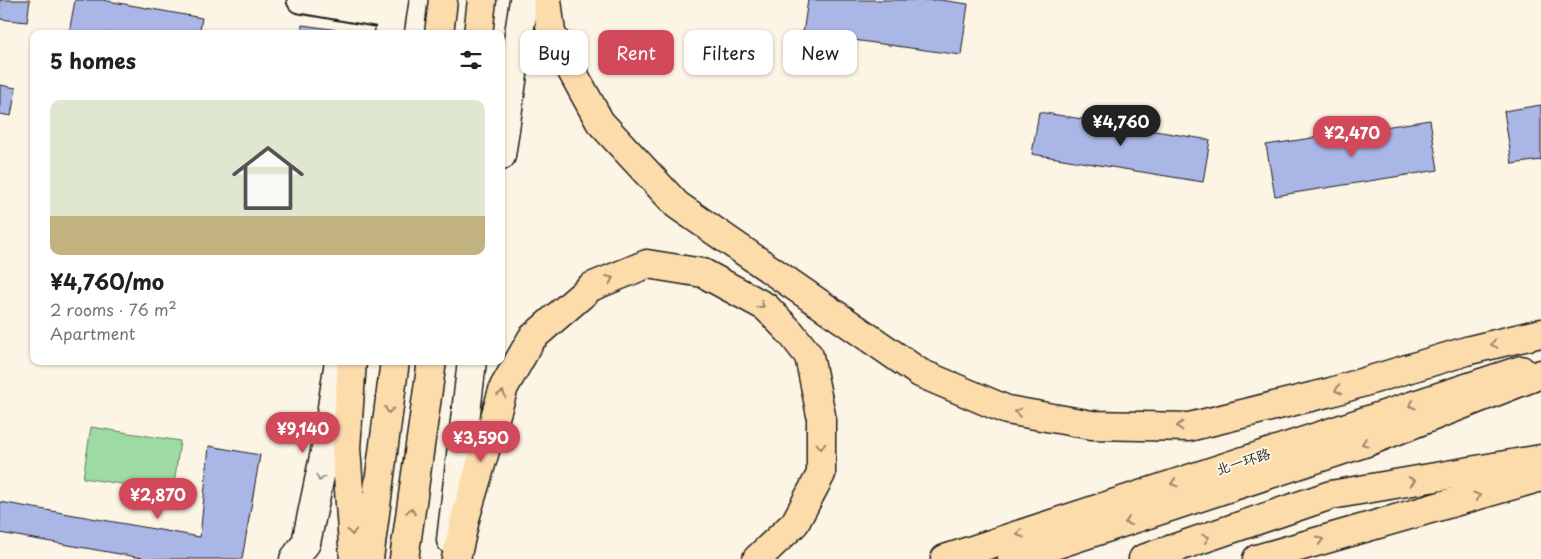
<!DOCTYPE html>
<html lang="en">
<head>
<meta charset="utf-8">
<style>
	:root { --surface:#fff; --page:#f2f2f2; --text:#202124; --muted:#757577; --line:#e0e0e0; --accent:#d1495b }
	body { margin:0; font-family:"Playpen Sans","LXGW WenKai TC",sans-serif; background:var(--page); color:var(--text); height:100vh; display:flex; flex-direction:column; font-size:19px; white-space:nowrap }
	* { box-sizing:border-box; margin:0 }
	p { font-size:16px; color:var(--muted) }
	.icon { flex:none; width:28px; height:28px; fill:none; stroke:currentColor; stroke-width:2; stroke-linecap:round; stroke-linejoin:round }
	.map { position:relative; flex:1; overflow:hidden }
	.sheet { position:absolute; left:30px; top:30px; width:475px; height:335px; display:flex; flex-direction:column; background:var(--surface); border-radius:10px; box-shadow:0 1px 4px #0004 }
	.sheet>* { flex:none }
	.top-card { position:absolute; left:520px; top:30px; width:475px; height:45px; display:flex; gap:10px }
	.price { position:absolute; translate:-50% -42px; padding:0 11px; border-radius:18px; background:var(--accent); color:#fff; font-size:16px; line-height:32px; filter:drop-shadow(0 1px 2px #0008) }
	.price::after { content:''; position:absolute; left:50%; top:30px; width:15px; height:11px; margin-left:-8px; background:inherit; clip-path:polygon(0 0,100% 0,50% 100%) }
	.price.selected { background:#222; color:#fff }
	ul { padding:0; list-style:none }
	li { display:grid; align-content:center; gap:10px; height:265px; padding:0 20px }
	li+li { border-top:1px solid var(--line) }
	li span { display:grid; place-items:center; height:155px; border-radius:10px; color:#555 }
	li>.icon { margin-inline-start:auto }
	span .icon { width:90px; height:90px; fill:#fffc; stroke-width:1 }
	li b { font-size:21px }
	h2 { display:flex; justify-content:space-between; align-items:center; height:60px; padding:0 20px; font-size:21px }
	.pill { padding:0 18px; border-radius:10px; background:var(--surface); box-shadow:0 1px 4px #0004; font-size:18px; line-height:45px }
	.pill.selected { background:var(--accent); color:#fff }
	.map>svg:first-child { display:block }
</style>
</head>
<body>
<div class="map">
<svg width="1541" height="559" viewBox="0 0 1541 559">
	<rect width="100%" height="100%" fill="#fcf5e5"/>
	<filter id="ink" filterUnits="userSpaceOnUse"><feTurbulence type="fractalNoise" baseFrequency=".02" numOctaves="2"/><feDisplacementMap in="SourceGraphic" scale="10" xChannelSelector="R" yChannelSelector="G"/><feConvolveMatrix kernelMatrix="1 2 1 2 8 2 1 2 1" color-interpolation-filters="sRGB"/></filter>
	<g filter="url(#ink)">
		<path fill="#9edba2" stroke="#5d7c5f" d="M91,427l89,14 -7,51 -90,-14z"/>
		<path fill="#aab6e6" stroke="#1c1c1c" d="M0,0h30l-3,22 -27,-3z
			M75,0h27l100,18 -3,16 -130,-1z
			M808,0h132l28,4 -7,51 -158,-22z
			M302,25l37,5 -1,4h-37z
			M0,85l16,3 -5,28 -11,-2z
			M1541,105v55l-29,4 -8,-53z
			M1039,112l171,28 -7,42 -171,-28z
			M1430,120l8,50 -163,26 -9,-51z
			M209,446l51,9 -18,104h-94l-148,-26v-31l200,35z"/>
		<g fill="none" stroke-linecap="round" stroke-linejoin="round">
			<defs>
				<path id="street" d="M300,0l92,16"/>
				<path id="secondary" d="M389,34l5,-34
					M501,156l23,-156
					M451,540l21,-179
					M294,559l12,-16 20,-96 13,-86"/>
				<path id="primary" d="M547,0l4,33 49,89 77,83 243,168 87,37 85,15 97,2 142,-35 139,-42 71,-17
					M456,559l10,-44 38,-128 28,-49 59,-51 56,-23 56,9 63,34 25,26 18,23 12,59v59l-26,49 -38,36
					M945,559l576,-189
					M1257,559l284,-82"/>
				<path id="highway" d="M439,34l4,-34
					M478,34l4,-34
					M352,361l-6,87 8,111
					M369,559l26,-198
					M404,559l28,-198
					M1012,559l355,-117 174,-68
					M1143,559l188,-64 210,-36"/>
			</defs>
			<use href="#street" stroke="#1c1c1c" stroke-width="29"/>
			<use href="#secondary" stroke="#1c1c1c" stroke-width="31"/>
			<use href="#primary" stroke="#1c1c1c" stroke-width="31"/>
			<use href="#highway" stroke="#1c1c1c" stroke-width="31"/>
			<use href="#street" stroke="#fcf5e5" stroke-width="25"/>
			<use href="#secondary" stroke="#fcf5e5" stroke-width="28"/>
			<use href="#primary" stroke="#fddcac" stroke-width="28"/>
			<use href="#highway" stroke="#fddcac" stroke-width="28"/>
		</g>
		<defs><path id="oneway-chevron" d="M-2-3.5L2.5 0L-2 3.5" fill="none" stroke-width="1.6" stroke-linecap="round" stroke-linejoin="round" transform="scale(1.25)"/></defs>
		<g stroke="#98866b">
			<use href="#oneway-chevron" transform="translate(610 279) rotate(-23)"/>
			<use href="#oneway-chevron" transform="translate(761 305) rotate(31)"/>
			<use href="#oneway-chevron" transform="translate(1494 344) rotate(167)"/>
			<use href="#oneway-chevron" transform="translate(1338 390) rotate(163)"/>
			<use href="#oneway-chevron" transform="translate(502 394) rotate(-73)"/>
			<use href="#oneway-chevron" transform="translate(1412 405) rotate(162)"/>
			<use href="#oneway-chevron" transform="translate(389 410) rotate(98)"/>
			<use href="#oneway-chevron" transform="translate(1018 412) rotate(-170)"/>
			<use href="#oneway-chevron" transform="translate(1180 426) rotate(-179)"/>
			<use href="#oneway-chevron" transform="translate(1365 443) rotate(160)"/>
			<use href="#oneway-chevron" transform="translate(821 446) rotate(90)"/>
			<use href="#oneway-chevron" transform="translate(1412 481) rotate(-10)"/>
			<use href="#oneway-chevron" transform="translate(1174 483) rotate(162)"/>
			<use href="#oneway-chevron" transform="translate(1477 496) rotate(-16)"/>
			<use href="#oneway-chevron" transform="translate(411 511) rotate(-82)"/>
			<use href="#oneway-chevron" transform="translate(1128 522) rotate(162)"/>
			<use href="#oneway-chevron" transform="translate(352 532) rotate(86)"/>
			<use href="#oneway-chevron" transform="translate(1020 534) rotate(162)"/>
			<use href="#oneway-chevron" transform="translate(1206 538) rotate(-19)"/>
			<use href="#oneway-chevron" transform="translate(1320 540) rotate(-16)"/>
		</g>
		<use stroke="#97938b" href="#oneway-chevron" transform="translate(320 478) rotate(102)"/>
	</g>
	<g text-anchor="middle" dominant-baseline="central" stroke-width="4" stroke-linejoin="round" paint-order="stroke">
		<g font-size="14" fill="#1c1c1c" stroke="#fcf5e5">
			<text transform="translate(1243 461) rotate(-18)">北一环路</text>
		</g>
	</g>
</svg>
<b class="price selected" style="left:1121px;top:147px">¥4,760</b>
<b class="price" style="left:1352px;top:158px">¥2,470</b>
<b class="price" style="left:303px;top:454px">¥9,140</b>
<b class="price" style="left:481px;top:463px">¥3,590</b>
<b class="price" style="left:158px;top:520px">¥2,870</b>
<div class="top-card">
<a class="pill">Buy</a>
<a class="pill selected">Rent</a>
<a class="pill">Filters</a>
<a class="pill">New</a>
</div>
<section class="sheet">
<h2>5 homes<svg class="icon" aria-label="filters" viewBox="0 0 24 24"><path d="M4 7h16M4 17h16"/><circle cx="9" cy="7" r="2"/><circle cx="15" cy="17" r="2"/></svg></h2>
<ul>
<li><span style="background:linear-gradient(#dfe7d0 75%,#c2b280 0)"><svg class="icon" aria-label="home" viewBox="0 0 24 24"><path d="M3 11l9-7 9 7M6 9v11h12V9"/></svg></span><div><b>¥4,760/mo</b><p>2 rooms · 76 m²</p><p>Apartment</p></div></li>
</ul>
</section>
</div>
</body>
</html>
